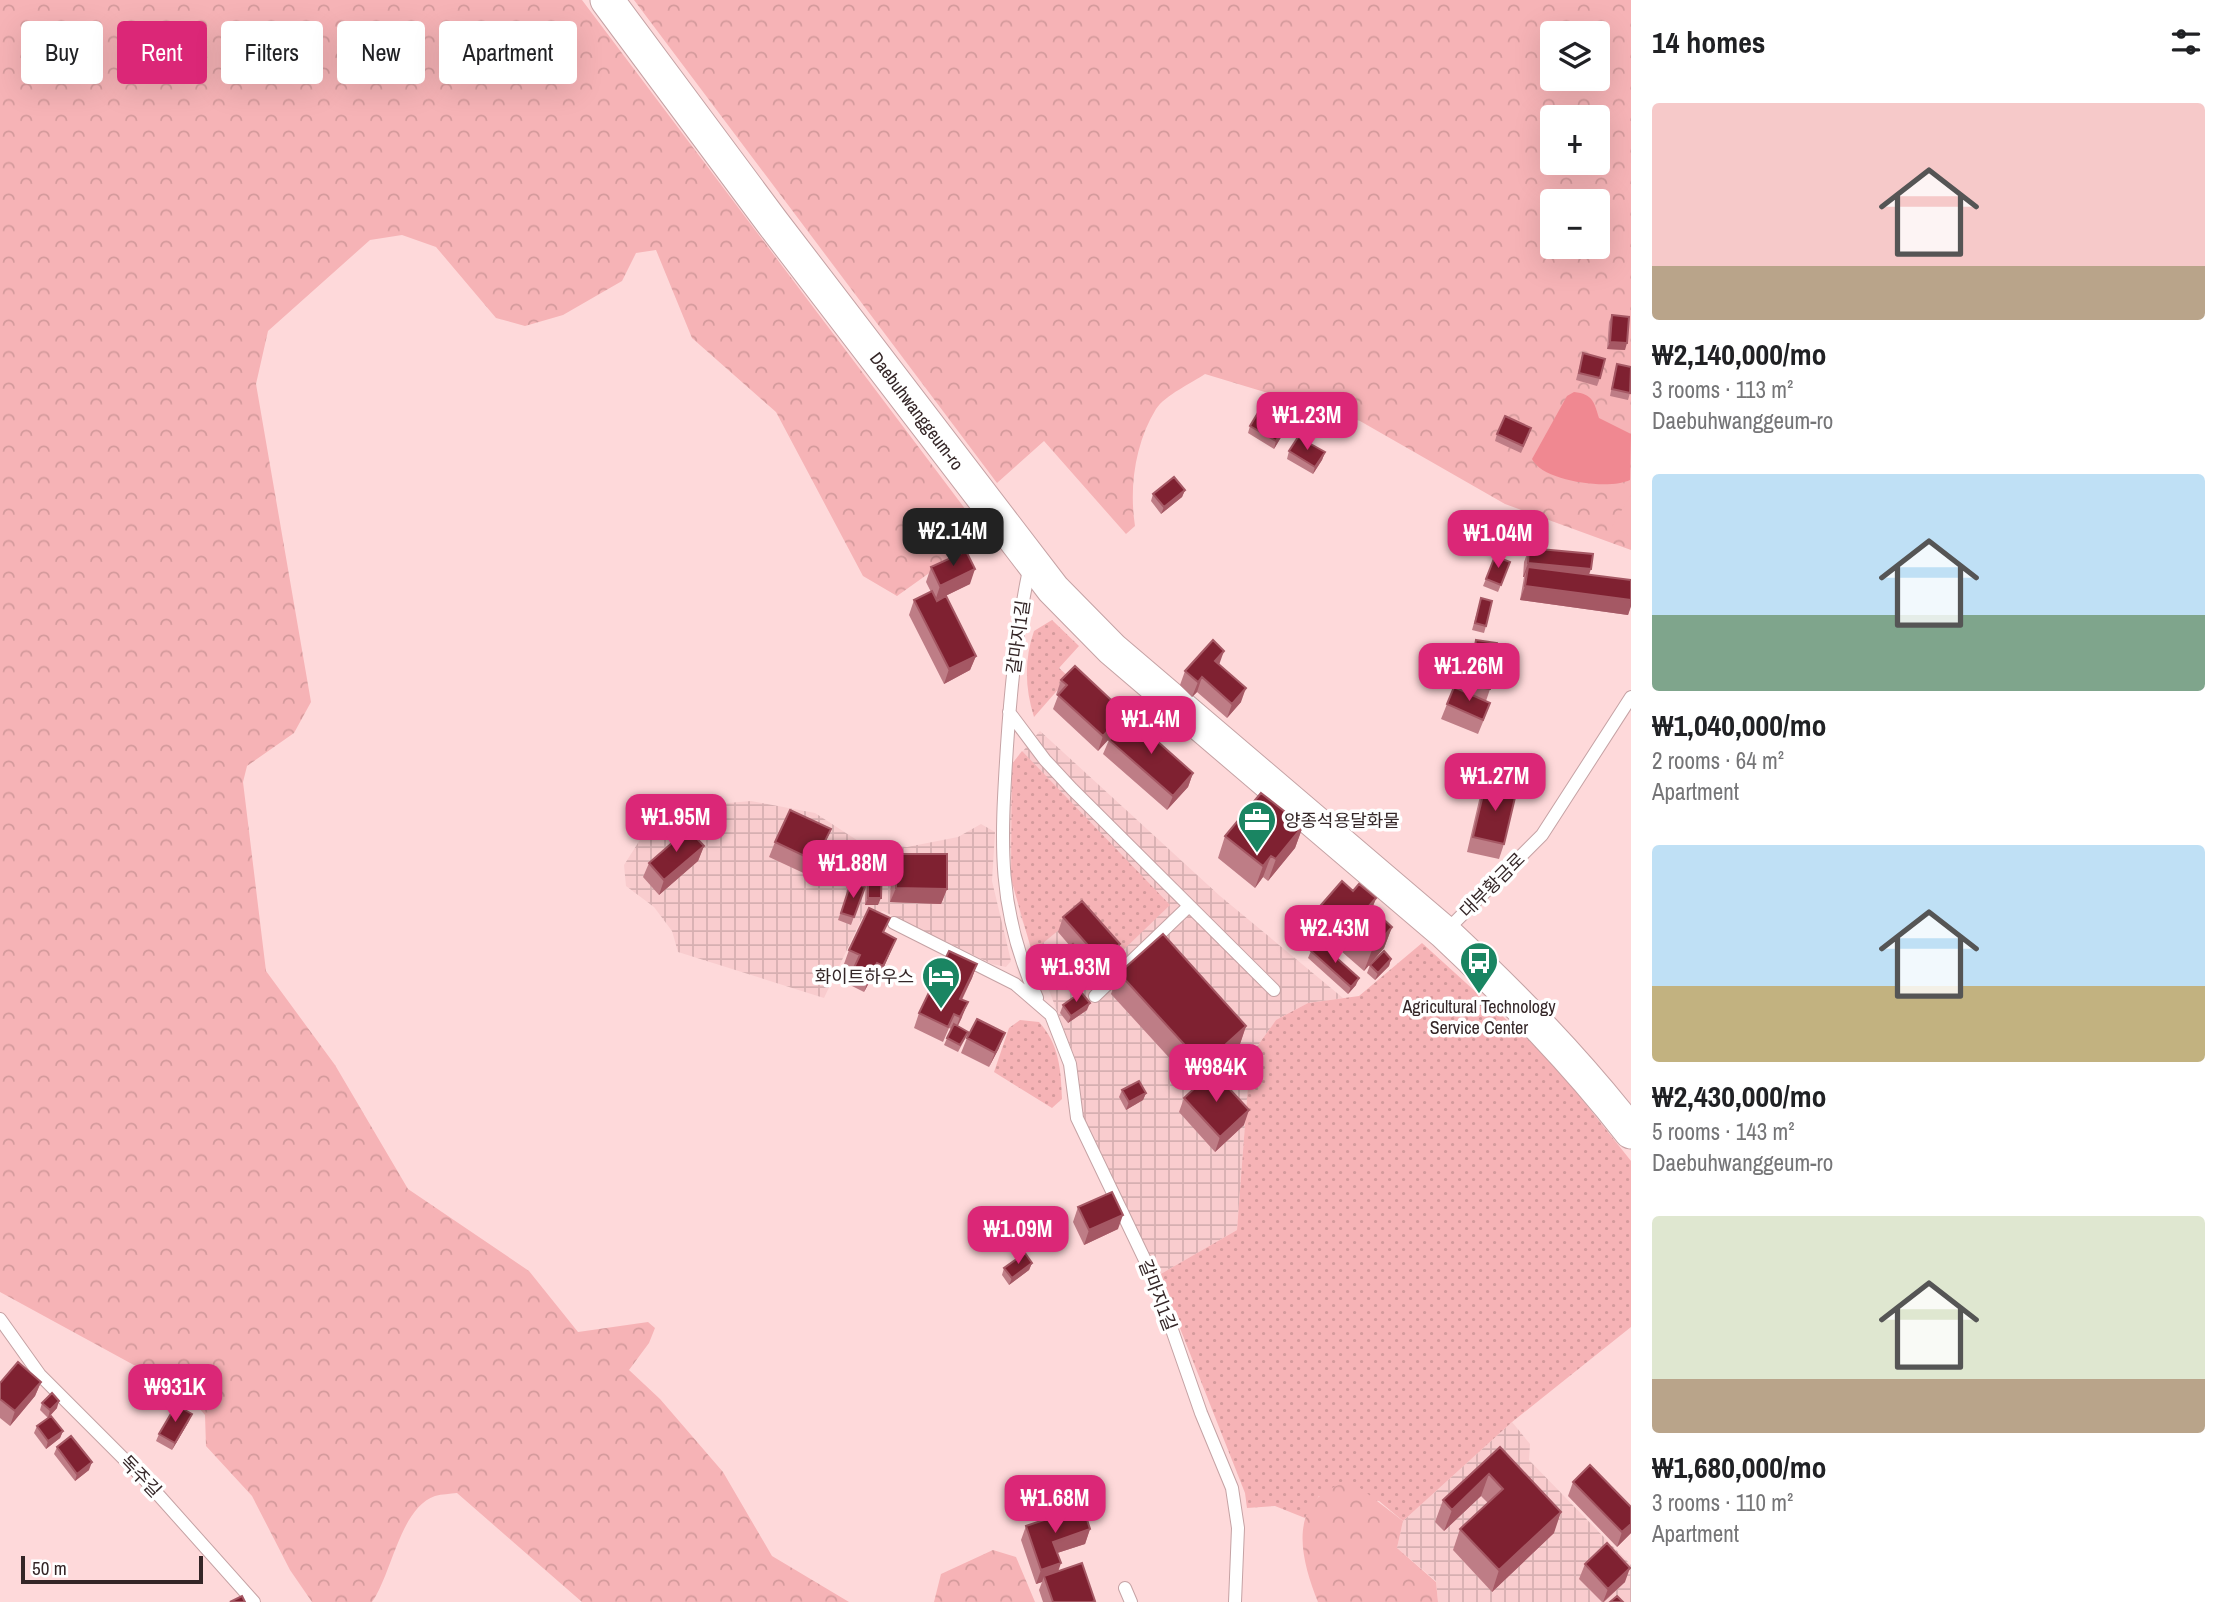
<!DOCTYPE html>
<html lang="en">
<head>
<meta charset="utf-8">
<style>
	:root { --surface:#fff; --page:#f2f2f2; --text:#202124; --muted:#757577; --accent:#db2777 }
	body { margin:0; font-family:"Archivo Narrow","Noto Sans KR",sans-serif; background:var(--page); color:var(--text); height:100vh; display:flex; flex-direction:column; font-size:26px; white-space:nowrap }
	* { box-sizing:border-box; margin:0 }
	p { font-size:23px; color:var(--muted) }
	.icon { flex:none; width:38px; height:38px; fill:none; stroke:currentColor; stroke-width:2; stroke-linecap:round; stroke-linejoin:round }
	.map { position:relative; flex:1; overflow:hidden }
	.drawer { display:flex; flex-direction:column; background:var(--surface); width:595px }
	.drawer>* { flex:none }
	.hud { position:absolute; left:21px; top:21px; width:665px; height:63px; display:flex; gap:14px }
	.tools { position:absolute; left:1540px; top:21px; display:grid; gap:14px }
	.tools a { display:grid; place-items:center; width:70px; height:70px; border-radius:7px; background:var(--surface); box-shadow:0 7px 28px #0002; font-size:35px }
	.scale { position:absolute; left:21px; bottom:18px; width:182px; box-sizing:border-box; padding-left:7px; border:4px solid #342627; border-top:0; font-size:19px; line-height:24px; white-space:nowrap; color:#342627; -webkit-text-stroke:5px #fff; paint-order:stroke }
	.price { position:absolute; translate:-50% -60px; padding:0 16px; border-radius:14px; background:var(--accent); color:#fff; font-size:23px; line-height:46px; filter:drop-shadow(0 2px 4px #0008) }
	.price::after { content:''; position:absolute; left:50%; top:42px; width:21px; height:16px; margin-left:-10px; background:inherit; clip-path:polygon(0 0,100% 0,50% 100%) }
	.price.active { background:#222; color:#fff }
	ul { padding:0; list-style:none }
	li { display:grid; align-content:center; gap:14px; height:371px; padding:0 21px }
	li span { display:grid; place-items:center; height:217px; border-radius:7px; color:#555 }
	li>.icon { margin-inline-start:auto }
	span .icon { width:126px; height:126px; fill:#fffc; stroke-width:1 }
	li b { font-size:30px }
	h2 { display:flex; justify-content:space-between; align-items:center; height:84px; padding:0 21px; font-size:30px }
	.pill { padding:0 24px; border-radius:7px; background:var(--surface); box-shadow:0 7px 28px #0002; font-size:24px; line-height:63px }
	.pill.active { background:var(--accent); color:#fff }
	main { display:flex; flex:1; min-height:0 }
	.map>svg:first-child { display:block }
</style>
</head>
<body>
<main>
<div class="map">
<svg width="1631" height="1602" viewBox="0 0 1631 1602">
	<defs>
		<pattern id="industrial-grid" width="8" height="8" patternUnits="userSpaceOnUse" patternTransform="scale(1.75)"><rect width="8" height="8" fill="#f9ccce"/><path d="M0 4h8M4 0v8" fill="none" stroke="#d6afb1"/></pattern>
		<pattern id="grass-dots" width="8" height="8" patternUnits="userSpaceOnUse" patternTransform="scale(1.75)"><rect width="8" height="8" fill="#f6b3b6"/><path d="M2 2h.1M6 6h.1" fill="none" stroke="#d49a9c" stroke-width="1.8" stroke-linecap="round"/></pattern>
		<pattern id="forest-crowns" width="20" height="18" patternUnits="userSpaceOnUse" patternTransform="scale(1.75)"><rect width="20" height="18" fill="#f6b3b6"/><path d="M2 6a3 3 0 1 1 6 0M12 15a3 3 0 1 1 6 0" fill="none" stroke="#d49a9c"/></pattern>
	</defs>
	<rect width="100%" height="100%" fill="#fed9da"/>
	<path fill="url(#industrial-grid)" d="M1040,731l180,165 123,102 -35,5 -32,17 -20,28 -8,37 -11,145 -78,45 -80,-166 -2,-46 -57,-148 -11,-76 3,-75z
		M751,801l64,12 48,31 44,3 51,-10 23,-13 14,8 -3,49 19,80 -5,6 -14,-3 -109,-53 -21,7 -38,80 -146,-46 -6,-21 -18,-24 -28,-21 -2,-21 19,-30 49,-29z
		M1512,1422l18,22 -1,16 102,105v37h-193l-2,-21 -39,-33 6,-27z"/>
	<path fill="url(#grass-dots)" d="M1052,620l27,26 -20,22 10,9 -35,40c-9,-29 -10,-57 0,-86z
		M1022,751l148,154 -56,54 -38,-43 -44,36 -21,-73 1,-115z
		M1422,943l109,99 31,32 69,87v166l-119,95 -109,99 -24,-20 -60,-5 -14,22 -30,-12 -28,2 -2,-15 -86,-218 78,-45 11,-145 8,-37 20,-28 32,-17 51,-7z
		M1020,1020l19,2c20,22 22,47 23,77l-10,9 -58,-36 15,-44z"/>
	<path fill="url(#forest-crowns)" fill-rule="evenodd" d="M0,0h582l402,534 -87,62 -34,-20 -87,-164 -84,-74 -36,-88 -20,3 -14,28 -59,34 -38,11 -29,-8 -60,-71 -34,-12 -32,5 -102,91 -12,53 55,318 -17,31 -47,33 -4,16 23,189 69,94 73,124 121,82 49,61 70,-10 7,6 -6,15 -20,27 31,29 63,73 49,84 77,46h-267l-125,-109c-7,1 -15,1 -22,3 -35,12 -43,78 -63,106h-60l-22,-32 -38,-74 -46,-50 -1,-31 -18,-21 -187,-102z
		M634,0h997v550l-126,-46 -145,-83 -155,-47c-13,9 -40,21 -49,35 -21,34 -27,79 -21,117l-9,8 -82,-93 -47,42zM1552,33h46v46h-46zM1552,117h46v46h-46zM1552,201h46v46h-46z
		M1351,1481l52,40 -6,27 39,34 2,20h-120c-19,-47 -32,-105 33,-121z
		M993,1550l23,7 19,45h-101l7,-28z"/>
	<path fill="#f6b3b6" d="M1631,495v42l-19,-11z"/>
	<path fill="#f08891" d="M1574,392c19,2 20,10 25,26l32,16 -1,46c-20,10 -87,2 -98,-21l35,-63z"/>
	<g fill="none" stroke-linecap="round" stroke-linejoin="round">
		<defs>
			<path id="service" d="M1030,565c-13,60 -19,119 -23,181 -6,95 -11,162 30,252
				M1009,712l36,48 27,29 202,201
				M894,923l121,61 36,31 19,49 7,54 78,163 46,132 31,75 6,40 -3,74
				M1445,932l97,-97 89,-138
				M1095,996l94,-90
				M0,1319l40,56 106,106 108,121
				M1125,1588l6,14"/>
			<path id="secondary" d="M607,0l165,222 281,367 59,60 333,284c67,63 129,126 186,199"/>
		</defs>
		<use href="#service" stroke="#c5a2a4" stroke-width="14"/>
		<use href="#secondary" stroke="#c5a2a4" stroke-width="35"/>
		<use href="#service" stroke="#fff" stroke-width="12"/>
		<use href="#secondary" stroke="#fff" stroke-width="33"/>
	</g>
	<path fill="#be7d86" d="M1612,315l13,35 -18,-1 2,-27z
		M1583,353l17,25 -3,8 -21,-6z
		M1617,364l13,29 -2,7 -18,-4 5,-25z
		M1250,426h35l-2,8 -9,15 -26,-16z
		M1497,434l32,1 -8,18 -26,-12z
		M1289,451l36,1 -3,8 -9,14 -26,-15z
		M1185,490l-3,7 -21,17 -10,-13 2,-7z
		M1529,548l60,27 42,5v26l-3,9 -108,-15 4,-23h-1l1,-15z
		M1495,556l15,6 -12,30 -15,-6z
		M931,567l39,17 -33,16 39,56 -6,14 -26,14 -35,-69 5,-15 17,-8 -5,-10z
		M1481,598l5,28 -2,7 -12,-3z
		M1476,640l14,49 -4,12 -1,16 -7,17 -37,-15 6,-15 17,-12 6,-37z
		M1219,664l22,38 -14,16 -30,-26 -5,5 -12,-12 5,-14z
		M1061,680l59,47 73,46 -5,14 -21,23 -64,-56 6,-14 7,-9 -18,20 -45,-42 5,-13 -2,-1z
		M1486,782l18,62 -5,15 -32,-7 13,-56z
		M1303,826l-8,22 -27,33 -5,-4 -8,11 -37,-30 7,-22z
		M831,829l-6,14 -15,33 -41,-19 6,-15z
		M704,846l-6,15 -39,34 -16,-18 6,-14z
		M896,854l51,35 -6,15 -51,-2 1,-34z
		M868,864l10,41h-13l1,-34z
		M851,882l14,5 -14,38 -13,-5z
		M1353,891l23,7 -4,11 20,18 -8,21 -20,23 -23,-20 -5,6 20,28 -8,9 -40,-36 3,-7 7,-8 -11,-10 8,-21z
		M1063,917l57,27 -6,15 -18,15 -2,4 -12,11 -24,-27 2,-7 10,-9 -12,-14z
		M884,933l6,20 -12,27 -6,-3 -8,15 -16,-8 6,-15 -10,-5 5,-14z
		M1391,959l-2,7 -14,14 -8,-7 3,-8z
		M977,964l-5,14 -10,22v17l-4,9 7,13 -7,13 -14,-7 7,-16 -2,-1 -6,14 -29,-14 5,-15z
		M1119,973l127,53 -7,21 -44,39 -84,-92z
		M1063,1005l24,5 -19,13 -8,-10z
		M967,1038l32,10 -10,19 -28,-14z
		M1122,1090l24,3 -3,7 -17,10 -7,-13z
		M1184,1098l60,27 -29,27 -36,-40z
		M1078,1207l40,22 -34,16 -11,-23z
		M1032,1263l-3,7 -20,15 -7,-10 2,-7z
		M41,1382l-6,14 -25,30 -10,-8v-35z
		M42,1403l15,5 -9,10 -8,-8z
		M189,1421l-17,29 -16,-9 3,-7z
		M37,1426l26,5 -3,7 -14,11 -12,-16z
		M57,1447l32,23 -14,11 -21,-27z
		M1500,1447l54,86 -62,59 -39,-42 7,-21 28,-26 -7,-7 -37,35 -9,-9 8,-22z
		M1573,1482l58,51 -14,14 -49,-51z
		M1026,1526l64,3 -5,15 -28,9 1,18 37,30v1h-52l-4,-12 3,-8 -6,2 -15,-44z
		M1585,1564l40,18 -21,20h-2l-23,-23z"/>
	<path fill="#a55864" d="M1610,342l17,1 -2,7 -18,-1z
		M1285,426l-2,8 -9,15 2,-8z
		M1325,452l-3,8 -9,14 2,-7z
		M1185,490l-3,7 -21,17 3,-7z
		M1528,563l63,6 -5,14 -58,-16 -4,10h-1z
		M975,569l-5,15 -35,17 5,-15z
		M1525,586l106,14v6l-3,9 -108,-15z
		M1224,651l-5,14 -4,-4z
		M976,656l-6,14 -26,14 5,-15z
		M1202,677l-5,15 -5,5 6,-15z
		M1246,688l-5,14 -14,16 5,-14z
		M1125,713l-5,14 -22,24 5,-15z
		M1193,773l-5,14 -21,23 6,-14z
		M1303,826l-8,22 -27,33 8,-22z
		M831,829l-6,14 -15,33 5,-15z
		M704,846l-6,15 -39,34 5,-15z
		M1271,856l-8,21 -8,11 8,-22z
		M896,888l51,1 -6,15 -51,-2z
		M868,898h13l-3,7h-13z
		M1376,898l-8,22 1,-14z
		M1392,927l-8,21 -20,23 8,-21z
		M1348,929l-7,22 -6,7 8,-22z
		M896,939l-6,14 -12,27 5,-14z
		M1120,944l-6,15 -18,16 5,-15z
		M1391,959l-2,7 -14,14 3,-7z
		M877,963l-5,14 -8,15 5,-14z
		M977,964l-5,14 -17,35 5,-14z
		M1097,970l-3,8 -12,11 2,-7z
		M1359,978l-3,7 -8,9 3,-7z
		M968,1002l-6,15 -7,14 5,-14z
		M1090,1003l-3,7 -19,13 3,-7z
		M1246,1026l-7,21 -44,39 8,-21z
		M1005,1033l-6,15 -10,19 6,-14z
		M1146,1093l-3,7 -17,10 3,-8z
		M1249,1110l-5,15 -29,27 5,-15z
		M1123,1215l-5,14 -34,16 5,-15z
		M1032,1263l-3,7 -20,15 3,-7z
		M41,1382l-6,14 -25,30 5,-15z
		M59,1401l-2,7 -9,10 2,-8z
		M192,1414l-3,7 -17,29 3,-7z
		M63,1431l-3,7 -14,11 2,-8z
		M92,1462l-3,8 -14,11 2,-7z
		M1489,1474l-8,22 -37,35 8,-21z
		M1561,1512l-7,21 -62,59 7,-22z
		M1631,1524v9l-14,14 5,-15z
		M1090,1529l-5,15 -37,12 5,-14z
		M1061,1563l-5,15 -12,-2 -2,6 -6,2 5,-14z
		M1630,1568l-5,14 -22,20 5,-13z"/>
	<path fill="#7f2131" stroke="#a55864" stroke-width="2" d="M1612,315l17,2 -2,26 -17,-1z
		M1583,353l22,6 -5,19 -21,-5z
		M1617,364l14,3 -1,26 -18,-4z
		M1259,411l26,15 -9,15 -26,-15z
		M1505,416l26,12 -8,18 -26,-12z
		M1298,437l27,15 -10,15 -26,-16z
		M1174,477l11,13 -21,17 -11,-13z
		M1529,548l64,6 -2,15 -63,-6z
		M966,551l9,18 -35,17 -9,-19z
		M1495,556l15,6 -9,23 -15,-6z
		M1528,567l103,13v20l-106,-14z
		M932,591l5,10 9,-5 30,60 -27,13 -35,-69z
		M1481,598l11,3 -6,25 -11,-3z
		M1213,640l11,11 -9,10 31,27 -14,16 -30,-27 -4,5 -13,-11z
		M1476,640l21,3 -7,46 -22,-3z
		M1075,666l50,47 -22,23 -45,-41 9,-10 -6,-5z
		M1454,687l36,16 -7,17 -36,-16z
		M1129,716l64,57 -20,23 -64,-56z
		M1486,782l31,7 -13,55 -31,-7z
		M1261,793l42,33 -27,33 -5,-3 -8,10 -38,-30z
		M790,810l41,19 -16,32 -40,-19z
		M688,829l16,17 -40,34 -15,-17z
		M896,854h51v35l-51,-1z
		M868,864h14l-1,34h-13z
		M1342,881l11,10 6,-7 17,14 -7,8 23,21 -20,23 -24,-21 -5,7 -28,-24z
		M851,882l14,5 -11,30 -13,-4z
		M1082,901l38,43 -19,16 -38,-43z
		M869,908l21,10 -7,14 13,7 -13,27 -6,-3 -8,15 -16,-8 7,-15 -11,-5z
		M1163,934l83,92 -43,39 -84,-92z
		M1319,942l40,36 -8,9 -40,-36z
		M1073,944l24,26 -13,12 -24,-27z
		M949,951l28,13 -17,35 8,3 -8,15 -6,-3 -6,13 -29,-14z
		M1384,951l7,8 -13,14 -8,-8z
		M1081,992l9,11 -19,13 -8,-11z
		M977,1019l28,14 -10,20 -28,-15z
		M954,1024l14,8 -8,13 -13,-7z
		M1213,1071l36,39 -29,27 -36,-39z
		M1139,1081l7,12 -17,9 -7,-12z
		M1112,1192l11,23 -34,15 -11,-23z
		M1025,1253l7,10 -20,15 -8,-10z
		M18,1362l23,20 -26,29 -15,-12v-16z
		M52,1393l7,8 -9,9 -8,-7z
		M176,1405l16,9 -17,29 -16,-9z
		M51,1416l12,15 -15,10 -11,-15z
		M71,1436l21,26 -15,12 -20,-27z
		M1500,1447l61,65 -62,58 -39,-41 43,-40 -14,-15 -37,36 -9,-10z
		M1590,1465l41,42v17l-9,8 -49,-50z
		M1083,1507l7,22 -37,13 8,21 -20,7 -15,-44z
		M1607,1543l23,25 -22,21 -23,-25z
		M1082,1563l13,38 -3,1h-39l-9,-26z
		M242,1596l3,6h-15z
		M1617,1596l6,6h-13z"/>
	<defs>
		<symbol id="office-pin" viewBox="-11 -11 22 30"><path d="M0 17L-7.5 6A9.5 9.5 0 1 1 7.5 6Z" fill="#1a8562" stroke="#fff"/><path d="M-6-3h4V-5.5h4V-3h4V5H-6ZM-1-4.5V-3h2v-1.5ZM-6 0V1H6V0Z" fill="#fff"/></symbol>
		<symbol id="bus-pin" viewBox="-11 -11 22 30"><path d="M0 17L-7.5 6A9.5 9.5 0 1 1 7.5 6Z" fill="#1a8562" stroke="#fff"/><path d="M-5-6H5V4H4V6H2V4H-2V6H-4V4H-5ZM-3.5-4V0h7V-4ZM-3.5 1.2v1.5H-2V1.2ZM2 1.2v1.5H3.5V1.2Z" fill="#fff"/></symbol>
		<symbol id="hotel-pin" viewBox="-11 -11 22 30"><path d="M0 17L-7.5 6A9.5 9.5 0 1 1 7.5 6Z" fill="#1a8562" stroke="#fff"/><path d="M-6-4.5h1.5V1H6V5H4.5V3h-9V5H-6ZM-4 0a1.8 1.8 0 1 1 3.6 0ZM.5 0V-2.5h3Q6-2.5 6 0Z" fill="#fff"/></symbol>
	</defs>
	<g fill-rule="evenodd">
		<use href="#office-pin" x="1235" y="798" width="44" height="60"/>
		<use href="#bus-pin" x="1457" y="939" width="44" height="60"/>
		<use href="#hotel-pin" x="919" y="954" width="44" height="60"/>
	</g>
	<g text-anchor="middle" dominant-baseline="central" stroke-width="7" stroke-linejoin="round" paint-order="stroke">
		<g font-size="18" fill="#342627" stroke="#fff">
			<text transform="translate(917 411) rotate(53)">Daebuhwanggeum-ro</text>
			<text transform="translate(1018 637) rotate(-82)">갈마지1길</text>
			<text transform="translate(1492 885) rotate(-45)">대부황금로</text>
			<text transform="translate(1158 1295) rotate(69)">갈마지1길</text>
			<text transform="translate(141 1476) rotate(46)">독주길</text>
		</g>
		<g font-size="18" fill="#342627" stroke="#fff" text-anchor="start">
			<text x="1284" y="820">양종석용달화물</text>
			<text x="914" y="976" text-anchor="end">화이트하우스</text>
			<text x="1479" y="1006" text-anchor="middle">Agricultural Technology<tspan x="1479" dy="21">Service Center</tspan></text>
		</g>
	</g>
</svg>
<div class="tools">
<a><svg class="icon" aria-label="layers" viewBox="0 0 24 24"><path d="M12 4l9 5-9 5-9-5zM3 14l9 5 9-5"/></svg></a>
<a>+</a>
<a>−</a>
</div>
<div class="scale">50 m</div>
<b class="price" style="left:1307px;top:452px">₩1.23M</b>
<b class="price active" style="left:953px;top:568px">₩2.14M</b>
<b class="price" style="left:1498px;top:570px">₩1.04M</b>
<b class="price" style="left:1469px;top:703px">₩1.26M</b>
<b class="price" style="left:1151px;top:756px">₩1.4M</b>
<b class="price" style="left:1495px;top:813px">₩1.27M</b>
<b class="price" style="left:676px;top:854px">₩1.95M</b>
<b class="price" style="left:853px;top:900px">₩1.88M</b>
<b class="price" style="left:1335px;top:965px">₩2.43M</b>
<b class="price" style="left:1076px;top:1004px">₩1.93M</b>
<b class="price" style="left:1216px;top:1104px">₩984K</b>
<b class="price" style="left:1018px;top:1266px">₩1.09M</b>
<b class="price" style="left:175px;top:1424px">₩931K</b>
<b class="price" style="left:1055px;top:1535px">₩1.68M</b>
<div class="hud">
<a class="pill">Buy</a>
<a class="pill active">Rent</a>
<a class="pill">Filters</a>
<a class="pill">New</a>
<a class="pill">Apartment</a>
</div>
</div>
<section class="drawer">
<h2>14 homes<svg class="icon" aria-label="filters" viewBox="0 0 24 24"><path d="M4 7h16M4 17h16"/><circle cx="9" cy="7" r="2"/><circle cx="15" cy="17" r="2"/></svg></h2>
<ul>
<li><span style="background:linear-gradient(#f6c9c9 75%,#b9a48a 0)"><svg class="icon" aria-label="home" viewBox="0 0 24 24"><path d="M3 11l9-7 9 7M6 9v11h12V9"/></svg></span><div><b>₩2,140,000/mo</b><p>3 rooms · 113 m²</p><p>Daebuhwanggeum-ro</p></div></li>
<li><span style="background:linear-gradient(#bfe0f5 65%,#7fa58c 0)"><svg class="icon" aria-label="home" viewBox="0 0 24 24"><path d="M3 11l9-7 9 7M6 9v11h12V9"/></svg></span><div><b>₩1,040,000/mo</b><p>2 rooms · 64 m²</p><p>Apartment</p></div></li>
<li><span style="background:linear-gradient(#bfe0f5 65%,#c2b280 0)"><svg class="icon" aria-label="home" viewBox="0 0 24 24"><path d="M3 11l9-7 9 7M6 9v11h12V9"/></svg></span><div><b>₩2,430,000/mo</b><p>5 rooms · 143 m²</p><p>Daebuhwanggeum-ro</p></div></li>
<li><span style="background:linear-gradient(#dfe7d0 75%,#b9a48a 0)"><svg class="icon" aria-label="home" viewBox="0 0 24 24"><path d="M3 11l9-7 9 7M6 9v11h12V9"/></svg></span><div><b>₩1,680,000/mo</b><p>3 rooms · 110 m²</p><p>Apartment</p></div></li>
</ul>
</section>
</main>
</body>
</html>
